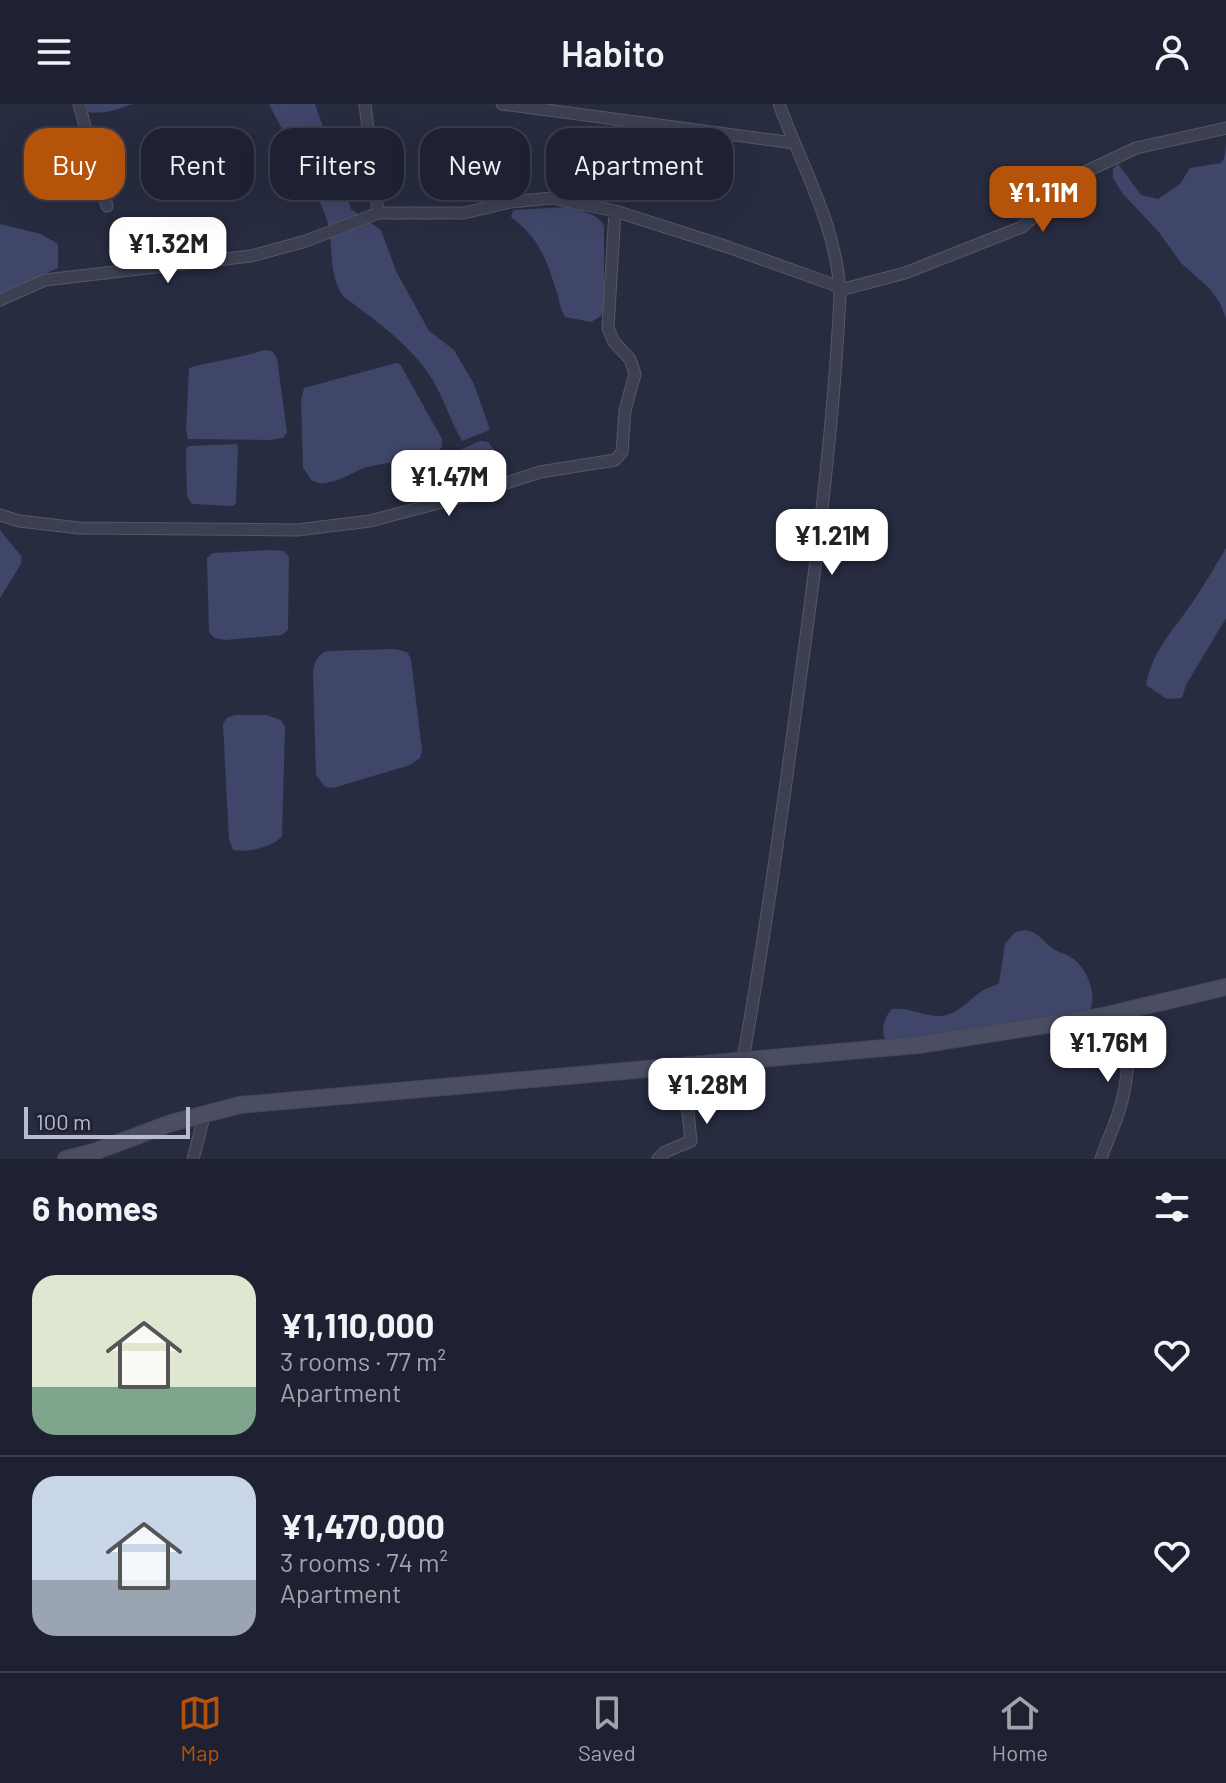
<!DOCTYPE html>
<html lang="en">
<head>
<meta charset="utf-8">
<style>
	:root { --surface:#1e2131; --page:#262939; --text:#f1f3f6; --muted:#a1a3ab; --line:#3c3e4d; --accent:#b45309 }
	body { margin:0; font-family:Barlow,sans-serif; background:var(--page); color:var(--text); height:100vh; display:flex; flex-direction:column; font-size:30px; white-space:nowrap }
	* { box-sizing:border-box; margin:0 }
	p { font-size:26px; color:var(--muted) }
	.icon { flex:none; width:44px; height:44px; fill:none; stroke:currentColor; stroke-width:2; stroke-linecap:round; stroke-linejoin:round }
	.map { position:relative; height:1055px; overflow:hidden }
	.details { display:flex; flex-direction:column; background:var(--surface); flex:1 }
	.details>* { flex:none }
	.banner { position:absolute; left:24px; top:24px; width:800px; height:72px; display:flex; gap:16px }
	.scale { position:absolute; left:24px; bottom:20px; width:166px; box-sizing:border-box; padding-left:8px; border:4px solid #b9bccb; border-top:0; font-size:22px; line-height:28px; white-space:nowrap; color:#b9bccb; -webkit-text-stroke:6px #212436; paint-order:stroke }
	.price { position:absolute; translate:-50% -68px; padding:0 18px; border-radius:16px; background:#fff; color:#222; font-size:26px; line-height:52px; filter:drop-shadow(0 2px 4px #0008) }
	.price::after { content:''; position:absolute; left:50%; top:48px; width:24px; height:18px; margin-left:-12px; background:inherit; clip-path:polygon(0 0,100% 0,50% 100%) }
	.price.on { background:var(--accent); color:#fff }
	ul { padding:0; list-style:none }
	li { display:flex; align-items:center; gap:24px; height:200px; padding:0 32px }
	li+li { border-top:2px solid var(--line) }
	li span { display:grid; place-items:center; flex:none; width:224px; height:160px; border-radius:24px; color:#555 }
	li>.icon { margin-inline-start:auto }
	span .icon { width:96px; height:96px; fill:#fffc; stroke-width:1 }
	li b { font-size:34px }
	h2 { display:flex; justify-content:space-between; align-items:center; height:96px; padding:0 32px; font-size:34px }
	.pill { padding:0 28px; border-radius:24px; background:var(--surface); box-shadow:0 8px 32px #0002,0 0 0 2px var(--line); font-size:28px; line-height:72px }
	.pill.on { background:var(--accent); color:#fff }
	header { display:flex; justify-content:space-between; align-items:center; height:104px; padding:0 32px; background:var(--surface); font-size:36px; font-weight:600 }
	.tabs { display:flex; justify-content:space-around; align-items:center; height:112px; border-top:2px solid var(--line); background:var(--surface); font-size:22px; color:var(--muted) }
	.tabs a { display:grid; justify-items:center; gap:4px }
	.tabs .on { color:var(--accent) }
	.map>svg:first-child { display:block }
</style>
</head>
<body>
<header><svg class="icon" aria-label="menu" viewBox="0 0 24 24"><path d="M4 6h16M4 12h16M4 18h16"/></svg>Habito<svg class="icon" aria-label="person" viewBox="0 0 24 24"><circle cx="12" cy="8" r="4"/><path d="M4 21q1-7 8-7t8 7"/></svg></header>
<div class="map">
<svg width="1226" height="1055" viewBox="0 0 1226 1055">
	<rect width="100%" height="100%" fill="#282c41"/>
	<path fill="#3f4669" d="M86,0h47c-15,5 -29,11 -45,8z
		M269,0h46l36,105 30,21 15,41 33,60 25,19 20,34 16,46 -28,11c-13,-22 -19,-47 -34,-68 -22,-32 -55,-54 -85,-77 -16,-22 -8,-54 -17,-79 -14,-38 -39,-77 -57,-113z
		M1226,41v174l-6,-16 -11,-15 -28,-25 -23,-32 -35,-37 -10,-16v-9l5,-5 23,31 17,4 22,-15 10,-16 31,-5 3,-4z
		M568,103c13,4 30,6 36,19v83l-3,7 -10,6 -26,-5c-5,-7 -5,-16 -8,-24 -11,-35 -17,-54 -46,-76l2,-7z
		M0,120l41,10 17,10v24l-58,26z
		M264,246l8,1 5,7 10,75 -4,5 -13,2 -82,-1 -2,-9 3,-62c25,-7 51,-10 75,-18z
		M396,259l4,1 42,75v8c-17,15 -56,14 -78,21 -13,5 -27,15 -41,15 -5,1 -8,-1 -12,-3l-8,-13 -2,-67 3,-12z
		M480,337l8,1 14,18 -2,3 -70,31 -6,-1 -7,-16 1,-8z
		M236,340l2,1 -2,58 -3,3 -41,-2 -5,-8 -1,-46 2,-4z
		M0,426l22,27 -1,7 -21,34z
		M1226,444v70l-40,67 -4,13 -15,1 -21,-14c6,-36 31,-58 50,-88 11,-16 20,-33 30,-49z
		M272,446l12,1 5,6 -1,73 -6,5 -57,5 -11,-2 -5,-6 -2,-74 6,-5z
		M395,545l12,3 4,7 11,92 -2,7 -10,7 -77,23 -8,-1 -9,-12 -3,-104c2,-9 4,-17 15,-20z
		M235,611h31l15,5 4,7 -3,109c-8,11 -36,17 -49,14l-4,-11 -6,-115 4,-6z
		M1026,826c13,3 16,10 26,18 5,4 12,5 17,8 17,9 30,39 20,55l-199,32 -4,-2c-6,-10 -2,-24 6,-32 16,-2 29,6 45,7 19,1 30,-15 45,-25 6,-4 11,-4 17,-8l6,-39 10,-12z"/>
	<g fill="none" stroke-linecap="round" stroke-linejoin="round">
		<defs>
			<path id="street" d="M79,0l28,102
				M365,0l13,109
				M502,0l292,39
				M840,186l65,-17 117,-46 63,-55 51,-24 90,-20
				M0,196l45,-20 206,-24 55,-15 72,-28h86l46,-11 42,-4 63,13 113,36 112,40
				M0,411l19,6 60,7 218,2 73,-9 99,-26 71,-23 75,-12 7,-8 3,-42 10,-36 -5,-15 -16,-17 -6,-14 7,-117
				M743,955c20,-111 36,-223 51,-335 20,-143 39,-285 46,-428 -2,-68 -38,-129 -61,-192
				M193,1055l12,-46
				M658,1055l7,-7 26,-11 -8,-77
				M1101,1055c5,-16 13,-31 18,-48 11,-33 10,-66 8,-101"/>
			<path id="secondary" d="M66,1055l28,-7 77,-29 69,-18 678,-60 180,-28 128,-30"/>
		</defs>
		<use href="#street" stroke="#545768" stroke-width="13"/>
		<use href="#secondary" stroke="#434657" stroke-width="18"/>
		<use href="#street" stroke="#3c4051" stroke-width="11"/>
		<use href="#secondary" stroke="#4b4e63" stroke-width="16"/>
	</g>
</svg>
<div class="scale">100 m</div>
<b class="price on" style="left:1043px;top:130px">¥1.11M</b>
<b class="price" style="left:168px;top:181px">¥1.32M</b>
<b class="price" style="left:449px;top:414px">¥1.47M</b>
<b class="price" style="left:832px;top:473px">¥1.21M</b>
<b class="price" style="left:1108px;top:980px">¥1.76M</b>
<b class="price" style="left:707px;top:1022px">¥1.28M</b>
<div class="banner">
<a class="pill on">Buy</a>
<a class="pill">Rent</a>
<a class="pill">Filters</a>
<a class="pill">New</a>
<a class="pill">Apartment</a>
</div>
</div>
<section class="details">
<h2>6 homes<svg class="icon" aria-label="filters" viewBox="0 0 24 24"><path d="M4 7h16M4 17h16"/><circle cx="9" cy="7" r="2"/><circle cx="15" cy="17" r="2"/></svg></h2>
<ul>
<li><span style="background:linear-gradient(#dfe7d0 70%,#7fa58c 0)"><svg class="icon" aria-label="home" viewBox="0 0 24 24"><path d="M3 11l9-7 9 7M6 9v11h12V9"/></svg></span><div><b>¥1,110,000</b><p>3 rooms · 77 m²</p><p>Apartment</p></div><svg class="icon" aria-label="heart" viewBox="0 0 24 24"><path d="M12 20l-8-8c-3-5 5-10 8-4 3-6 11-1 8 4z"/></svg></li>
<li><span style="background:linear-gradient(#c9d6e8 65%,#9aa5b1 0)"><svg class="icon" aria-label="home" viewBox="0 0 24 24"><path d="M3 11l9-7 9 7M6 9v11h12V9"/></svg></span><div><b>¥1,470,000</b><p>3 rooms · 74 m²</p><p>Apartment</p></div><svg class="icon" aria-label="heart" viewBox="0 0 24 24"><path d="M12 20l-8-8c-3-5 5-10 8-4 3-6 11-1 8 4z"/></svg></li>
</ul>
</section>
<nav class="tabs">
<a class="on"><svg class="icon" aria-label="map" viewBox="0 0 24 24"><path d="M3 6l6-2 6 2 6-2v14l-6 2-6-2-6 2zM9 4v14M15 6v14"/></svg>Map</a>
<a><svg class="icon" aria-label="saved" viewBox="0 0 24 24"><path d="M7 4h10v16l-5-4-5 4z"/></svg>Saved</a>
<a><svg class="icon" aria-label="home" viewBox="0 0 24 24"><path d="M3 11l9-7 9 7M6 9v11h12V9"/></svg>Home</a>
</nav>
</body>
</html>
